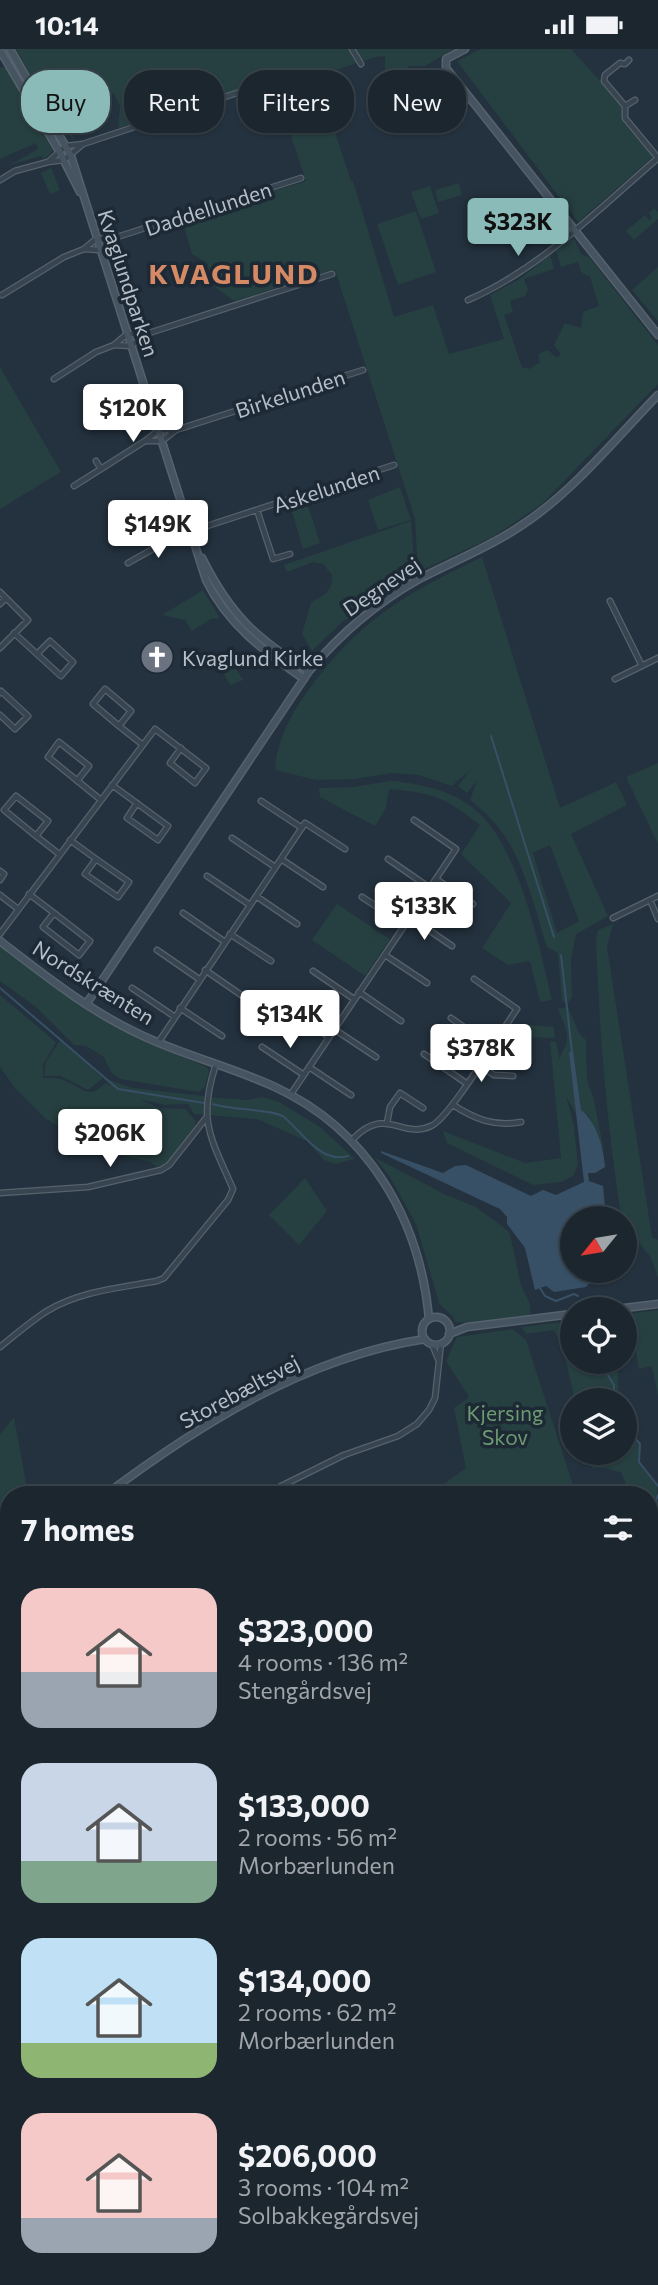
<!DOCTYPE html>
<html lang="en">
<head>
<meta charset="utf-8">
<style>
	:root { --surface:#1b262f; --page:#28323b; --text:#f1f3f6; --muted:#a0a5aa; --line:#39434b; --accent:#8bbbb9 }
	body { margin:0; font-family:Commissioner,sans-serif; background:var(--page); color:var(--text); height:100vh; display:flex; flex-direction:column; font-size:26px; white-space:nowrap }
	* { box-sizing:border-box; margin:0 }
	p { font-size:23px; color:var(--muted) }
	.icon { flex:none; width:38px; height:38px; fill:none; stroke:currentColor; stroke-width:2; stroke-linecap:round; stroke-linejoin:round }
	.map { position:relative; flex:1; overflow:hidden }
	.panel { position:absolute; left:0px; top:1437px; width:658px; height:800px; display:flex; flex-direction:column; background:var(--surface); border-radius:28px 28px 0 0; box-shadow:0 2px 5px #0004,0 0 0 2px var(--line) }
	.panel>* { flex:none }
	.hud { position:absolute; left:21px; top:21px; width:616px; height:63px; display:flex; gap:14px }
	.needle { width:46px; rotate:240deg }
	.fabs { position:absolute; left:560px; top:1157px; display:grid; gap:14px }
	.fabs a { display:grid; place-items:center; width:77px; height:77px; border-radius:50%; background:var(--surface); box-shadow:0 2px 5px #0004,0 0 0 2px var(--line); font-size:35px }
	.price { position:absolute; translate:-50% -60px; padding:0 16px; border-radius:7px; background:#fff; color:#222; font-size:23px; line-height:46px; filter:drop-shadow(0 2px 4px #0008) }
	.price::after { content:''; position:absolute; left:50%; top:42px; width:21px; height:16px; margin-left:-10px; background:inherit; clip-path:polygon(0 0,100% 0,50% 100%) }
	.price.active { background:var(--accent); color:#111 }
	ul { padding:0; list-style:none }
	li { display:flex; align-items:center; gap:21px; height:175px; padding:0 21px }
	li span { display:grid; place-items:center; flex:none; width:196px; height:140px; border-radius:21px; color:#555 }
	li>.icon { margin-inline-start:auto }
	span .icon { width:84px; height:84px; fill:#fffc; stroke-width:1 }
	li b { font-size:30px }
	h2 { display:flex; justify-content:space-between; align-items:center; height:84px; padding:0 21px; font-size:30px }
	.tag { padding:0 24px; border-radius:28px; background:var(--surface); box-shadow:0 2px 5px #0004,0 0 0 2px var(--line); font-size:24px; line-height:63px }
	.tag.active { background:var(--accent); color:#111 }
	.status { display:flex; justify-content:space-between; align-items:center; height:49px; padding:0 35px; background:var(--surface); direction:ltr }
	.status svg { height:19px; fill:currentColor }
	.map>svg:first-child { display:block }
</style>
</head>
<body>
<div class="status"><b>10:14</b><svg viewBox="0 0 49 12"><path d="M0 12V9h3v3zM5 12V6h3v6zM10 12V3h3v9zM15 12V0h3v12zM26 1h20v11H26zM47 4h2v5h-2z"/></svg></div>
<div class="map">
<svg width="658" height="2236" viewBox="0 0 658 2236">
	<rect width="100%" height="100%" fill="#24323f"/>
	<path fill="#263f40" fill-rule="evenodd" d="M16,0h438l-29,17h-16l-20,28 -7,-19 3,-6v-13l-9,1 -56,18 6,19 -3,2 28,85h2l41,136 39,-12 16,49 55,-15 -14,-44 31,-17 29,-23 4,14 -30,10 4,10 -3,7 -15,5 3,11 -9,3 18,52 7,2 11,-7 -2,-8 10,-4 9,8 4,-4 -7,-9 11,-22 16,5 2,-16 16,-6 -9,-29 -9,-5 -3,-10 -17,5 -5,-16 15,-13 3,1 7,15 9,4 68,87v39l-117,121 -50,33 -73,34 -3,-53 -80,-249 -101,31 -20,-15 -7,-23 -15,-9 -10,-35 124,-38 -34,-102 -154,49 2,-22 -6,-13 -47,29 7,17 -16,-13z
		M481,0h90l51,56v14l32,37 -76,66 -121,-161z
		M7,17l46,85 -9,8 -3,-3 -31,9 28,-16 -2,-6 -36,16v-91z
		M51,119l9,22 -10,4 -9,-21z
		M459,134l3,12 -24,7 -3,-12z
		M430,137l9,27 -18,6 -10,-27z
		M654,159l4,4v7l-24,21 -8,-9 19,-16 4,5 3,-2 -3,-5z
		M416,162l20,61 -38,13 -21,-61z
		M658,218v54l-26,-31z
		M0,318l61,105 -61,37z
		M400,438l11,33 -33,10 -10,-30z
		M307,453l13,41 -17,6 -12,-41z
		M411,472l3,41 -7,1v6l8,4 -73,49 -30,29 -10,-17 9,-32c13,-6 22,-11 21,-27l-9,-11 -10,-2 -26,10 -3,-7z
		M482,508l78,251 56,-26 11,23 -56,29 37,82 -32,18 -5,25 1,38 -4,6 -6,-2 -4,-48 -11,-6c-12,-37 -21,-79 -43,-112 -9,-14 -22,-25 -34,-35l7,-19 -10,12 -9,-7 12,-16 -18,16 -33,-11 -27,-2 -37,6 -39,1 -41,-10c2,-32 18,-60 38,-86 50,-67 95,-91 169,-127zM550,796l29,76 -22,12 -24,-80z
		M203,541l17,28 -9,1 -19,12 -7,-11 -23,-5z
		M227,606l16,25 -13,5 -13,-24z
		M658,714v81l-32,-67z
		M391,732c32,3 65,10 89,33 40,38 60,134 72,186l-12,2 -10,-41 -22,4 -26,-17 29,-45 -50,-49 19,-29c-36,-28 -46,-32 -91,-36l-3,19 -11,18 -55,-29 -1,-9 35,-1z
		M337,855l53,35 -25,37 -53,-36z
		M613,875l-6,23 45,290 6,3v38l-7,-20 -21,-28 -5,-12 -4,-2c-14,-92 -22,-184 -25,-277l2,-9z
		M0,897l78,58 85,45 44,18 2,4 -4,16 -6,5 -79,-13 -9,-7 -7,-15 -18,-11 -12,-1 -38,-38 -36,-26z
		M0,946l56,47 -13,23v13c6,0 12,-1 17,1 20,5 27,24 45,4l6,3 -8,-8 -15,12 -27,-14h-17l2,-14 15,-23 42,39 30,10 71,8v19l-10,-1 -6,-10 -24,1 -24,-6 18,9 27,1 11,12 -2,6 -30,39 -5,2 -9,-6 -38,-9 -29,-11 -38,-24 -30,-30 -15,-21z
		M568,958l11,26 7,7 1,40 7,20 10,52 -16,-37 -12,-1 -10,-18 8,30 4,39 -5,11 -12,6 -28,3 -86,-42 -4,-12 82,32 36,-5 -11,-117 6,1 4,19c0,-8 3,-9 6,-17 4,-11 -4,-24 -8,-35z
		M524,975l30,3 1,11 -38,-1 1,-8z
		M209,1048l38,3 15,-3 17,5 41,25 35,32 -19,5 -12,-4 -17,-19 -50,-22 -49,-4z
		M374,1108l70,37 32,13 31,23 3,4 11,51 9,19v11l-55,7h-20l-1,-4 -15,-15 -23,-79 -26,-47z
		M305,1129l22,33 -28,34 -30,-30z
		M658,1261v86l-6,-30 -13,3 -9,-50 -5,5v-10z
		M572,1272v40l45,1 2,38h-44l-12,-51 -9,-19 -28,4 -5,-7z
		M513,1280l13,11 50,154h-146l36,-26 -12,-60 15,-11 -23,-36 11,-24z
		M14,1368l14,77 -19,1v16l-9,7v-84z
		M625,1377l15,18 -1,18 19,24 -2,14 2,16 -5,8 5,11v11l-8,4 -1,-55 -19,-1 -9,-22c-13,-1 -13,-6 -28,-3l-6,-16h38z
		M658,1526v129l-9,5v-127z
		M658,1786v41l-9,4v-41z
		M658,1901v65l-9,-13v-48z
		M9,1951v48l-9,6v-48z"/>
	<path fill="#385066" d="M573,1002l8,59c15,11 23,38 24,57l-10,6h-7l1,8 14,5 3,32h-34v53h18l4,7 -8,9 -32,5 -8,-6 -11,4 -10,-42 -18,-24v-7l-7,-8 -119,-56v-2l62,22 12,-7 11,-1 65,31 12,-6 13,5 28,-13 -15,-130z"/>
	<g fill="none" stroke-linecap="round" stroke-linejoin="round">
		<path stroke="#385066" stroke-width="2" d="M491,687l63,201
			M561,906l11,97
			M0,939l118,101 86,14
			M213,1055c16,6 60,5 71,13 18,15 37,47 64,39
			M540,1239l5,8 11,5 18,-7 4,2
			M599,1312l15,24v9l4,6
			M625,1377l15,18 -1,18 19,24
			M658,1446l-2,5 2,8
			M658,1467l-5,8 5,11"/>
		<defs>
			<path id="street" d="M352,0l9,15
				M629,11l-4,4 -5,-1 -15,12 -1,6 21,25v12l33,40
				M625,57l10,-6
				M83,95l187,-62
				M83,95l-19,16 -16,2 18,-16z
				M0,131l15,-9 33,-9
				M114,189l187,-60
				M114,189l-14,12 -16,-1 12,-10z
				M2,246l62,-38 20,-8
				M468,251c72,-31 131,-91 190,-142
				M146,285l186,-60
				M54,330l42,-27 18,-7 13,-11h19l-15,12 -17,-1
				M159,381h17l-14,11h-17z
				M176,381l187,-60
				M96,412l5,8
				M74,437l71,-45
				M257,461l16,49 17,-5
				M176,487l16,1 14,-10
				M128,514l48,-27 13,-9 18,-1 187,-61
				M0,543l28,28 -28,28
				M610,552l32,65
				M0,555l6,-6
				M14,584l47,43 12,-14 -23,-21 -13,13
				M615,630l43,-21
				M0,644l1,-2 27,25 -13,13 -15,-14
				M119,677l-26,-22 12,-15 26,22 -12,15 24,19
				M77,732l12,-15 -30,-24 -11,15 53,43
				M112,736l56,41 -10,14 -31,-22 10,-15
				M261,752l41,27
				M36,787l-32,-26 12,-14 32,25 -12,15 23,18
				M232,789l43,29
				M70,791l26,19 -11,15 33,23 11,-15 -33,-23
				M281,810l42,28
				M388,810l42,29
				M0,822l4,3 -4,6
				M207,827l43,29
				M436,830l37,25
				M29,845l25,19 -11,14 36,28 11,-14 -36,-28
				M0,846l18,14
				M256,847l41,28
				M362,848l43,28
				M650,851l8,19
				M183,864l42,29
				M410,868l42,29
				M613,869l45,-22
				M0,885l155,-205 51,39 -11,15 -25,-20 11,-15
				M230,885l41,27
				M157,901l42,29
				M385,906l42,28
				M205,921l42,29
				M313,922l41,28
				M132,939l43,29
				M359,943l42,29
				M180,959l42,28
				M287,960l42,28
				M451,969l40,28
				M334,980l42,28
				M158,994l147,-220 40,26
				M262,998l42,28
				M424,1005l42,29
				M479,1016l15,10 19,1
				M309,1018l42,28
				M291,1045l165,-245 -42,-29
				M453,1056c22,14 41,22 68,17
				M387,1074l3,-16 10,-14 23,15
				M352,1091c34,-36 49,0 79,-14 19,-8 70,-95 86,-117l-43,-30
				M0,1144l88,-6 73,-17 8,-5 37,-47
				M432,1295l6,15
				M0,1298c15,-12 31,-26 47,-36 33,-20 72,-23 110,-30l7,-3 64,-78 5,-11c-22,-51 -36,-68 -17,-125
				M263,1446l81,-40 54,-19 19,-12 12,-14 6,-12 6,-55
				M0,1612l9,12
				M649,1669l9,13
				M649,1679l9,12
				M649,1751l9,8
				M0,1789l9,11
				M649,1863l9,-4
				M0,1902l9,-6
				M0,2082l9,-7
				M649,2157l9,2
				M649,2190l9,-1
				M208,2228l2,8
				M320,2228l2,8
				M400,2228l3,8
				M575,2228l6,8
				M461,2232l17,-4"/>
			<path id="secondary" d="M10,0l61,107 135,424c22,45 58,71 98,99
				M465,0l-19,10v9l212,267
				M0,1l59,101 21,41
				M202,509c28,56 54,81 107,113
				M0,892c43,33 88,69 137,92 44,22 93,33 138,54 93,43 145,132 154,232
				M87,954l222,-332c32,-38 67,-68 110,-92 37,-19 75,-34 109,-58 48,-33 89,-84 130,-126
				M616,1260l42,-5
				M422 1282a14 14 0 1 1 28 0a14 14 0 1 1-28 0Z
				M449,1285l18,-7 105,-13
				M105,1446c95,-71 201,-138 320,-156
				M0,1523l9,-6
				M649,1900l9,-4
				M649,2116l9,2
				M0,2173l9,-4
				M0,2179l9,-4
				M0,2204l5,13
				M0,2215l10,21
				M0,2228l3,8
				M157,2236l20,-8"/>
		</defs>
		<use href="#street" stroke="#56626c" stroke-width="7"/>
		<use href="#secondary" stroke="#56626c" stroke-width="9"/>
		<use href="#street" stroke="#38444f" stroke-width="4.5"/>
		<use href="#secondary" stroke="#465462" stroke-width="6"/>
		<defs>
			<path id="rail" d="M649,1529l9,-6
				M0,2010l9,-7"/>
		</defs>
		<use href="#rail" stroke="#5a6976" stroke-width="4.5"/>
		<use href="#rail" stroke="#1d2934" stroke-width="2" stroke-dasharray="5" stroke-linecap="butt"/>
	</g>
	<defs>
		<symbol id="church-disc" viewBox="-11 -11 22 22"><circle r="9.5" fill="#6b7280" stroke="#1d2934"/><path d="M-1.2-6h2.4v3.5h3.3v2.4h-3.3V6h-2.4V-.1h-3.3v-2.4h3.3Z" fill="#fff"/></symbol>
	</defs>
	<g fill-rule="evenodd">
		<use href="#church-disc" x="138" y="589" width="38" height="38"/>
	</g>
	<g text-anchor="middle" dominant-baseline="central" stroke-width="7" stroke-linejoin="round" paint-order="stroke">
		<g font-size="21" fill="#b5bfc9" stroke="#1d2934">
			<text transform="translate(208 159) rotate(-18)">Daddellunden</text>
			<text transform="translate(129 234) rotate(72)">Kvaglundparken</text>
			<text transform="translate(290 344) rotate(-18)">Birkelunden</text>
			<text transform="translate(326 439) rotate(-18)">Askelunden</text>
			<text transform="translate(381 537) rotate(-34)">Degnevej</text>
			<text transform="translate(94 933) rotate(32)">Nordskrænten</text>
			<text transform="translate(239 1342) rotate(-28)">Storebæltsvej</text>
		</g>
		<g font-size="21" fill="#b5bfc9" stroke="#1d2934" text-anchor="start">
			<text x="182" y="608">Kvaglund Kirke</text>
		</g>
		<g font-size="21" fill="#6c9a71" stroke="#1d2934">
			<text x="505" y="1363">Kjersing<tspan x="505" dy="24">Skov</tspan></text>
		</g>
		<g font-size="28" font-weight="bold" letter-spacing="2" fill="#d58964" stroke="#1d2934">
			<text x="234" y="224">KVAGLUND</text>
		</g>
	</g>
</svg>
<div class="fabs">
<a><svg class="needle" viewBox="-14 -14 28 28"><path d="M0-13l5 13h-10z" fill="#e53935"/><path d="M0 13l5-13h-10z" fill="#a0a5aa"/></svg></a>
<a><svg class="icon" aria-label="locate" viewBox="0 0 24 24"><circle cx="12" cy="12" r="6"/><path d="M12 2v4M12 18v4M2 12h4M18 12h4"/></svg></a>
<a><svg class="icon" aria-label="layers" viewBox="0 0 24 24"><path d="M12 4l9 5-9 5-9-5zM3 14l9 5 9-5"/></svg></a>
</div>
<b class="price active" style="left:518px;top:209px">$323K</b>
<b class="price" style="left:133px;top:395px">$120K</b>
<b class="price" style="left:158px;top:511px">$149K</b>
<b class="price" style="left:424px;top:893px">$133K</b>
<b class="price" style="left:290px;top:1001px">$134K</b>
<b class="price" style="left:481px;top:1035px">$378K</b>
<b class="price" style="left:110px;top:1120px">$206K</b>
<div class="hud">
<a class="tag active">Buy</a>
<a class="tag">Rent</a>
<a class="tag">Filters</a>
<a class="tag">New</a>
</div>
<section class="panel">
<h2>7 homes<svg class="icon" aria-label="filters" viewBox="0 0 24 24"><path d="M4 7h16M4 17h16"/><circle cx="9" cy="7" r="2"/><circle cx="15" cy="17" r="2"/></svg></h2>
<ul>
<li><span style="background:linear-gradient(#f6c9c9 60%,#9aa5b1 0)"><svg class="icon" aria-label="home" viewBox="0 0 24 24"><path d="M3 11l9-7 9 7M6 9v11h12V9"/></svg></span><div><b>$323,000</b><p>4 rooms · 136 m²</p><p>Stengårdsvej</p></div></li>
<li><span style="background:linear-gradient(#c9d6e8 70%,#7fa58c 0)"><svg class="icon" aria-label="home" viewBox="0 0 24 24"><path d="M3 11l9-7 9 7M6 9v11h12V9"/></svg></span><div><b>$133,000</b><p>2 rooms · 56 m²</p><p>Morbærlunden</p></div></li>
<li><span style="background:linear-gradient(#bfe0f5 75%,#8fb573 0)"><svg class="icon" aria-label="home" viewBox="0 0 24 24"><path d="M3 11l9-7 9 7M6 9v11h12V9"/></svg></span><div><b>$134,000</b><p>2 rooms · 62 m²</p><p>Morbærlunden</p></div></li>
<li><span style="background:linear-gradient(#f6c9c9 75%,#9aa5b1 0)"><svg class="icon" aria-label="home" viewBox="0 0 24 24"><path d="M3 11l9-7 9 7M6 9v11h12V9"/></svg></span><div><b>$206,000</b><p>3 rooms · 104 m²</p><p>Solbakkegårdsvej</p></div></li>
</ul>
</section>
</div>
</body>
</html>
